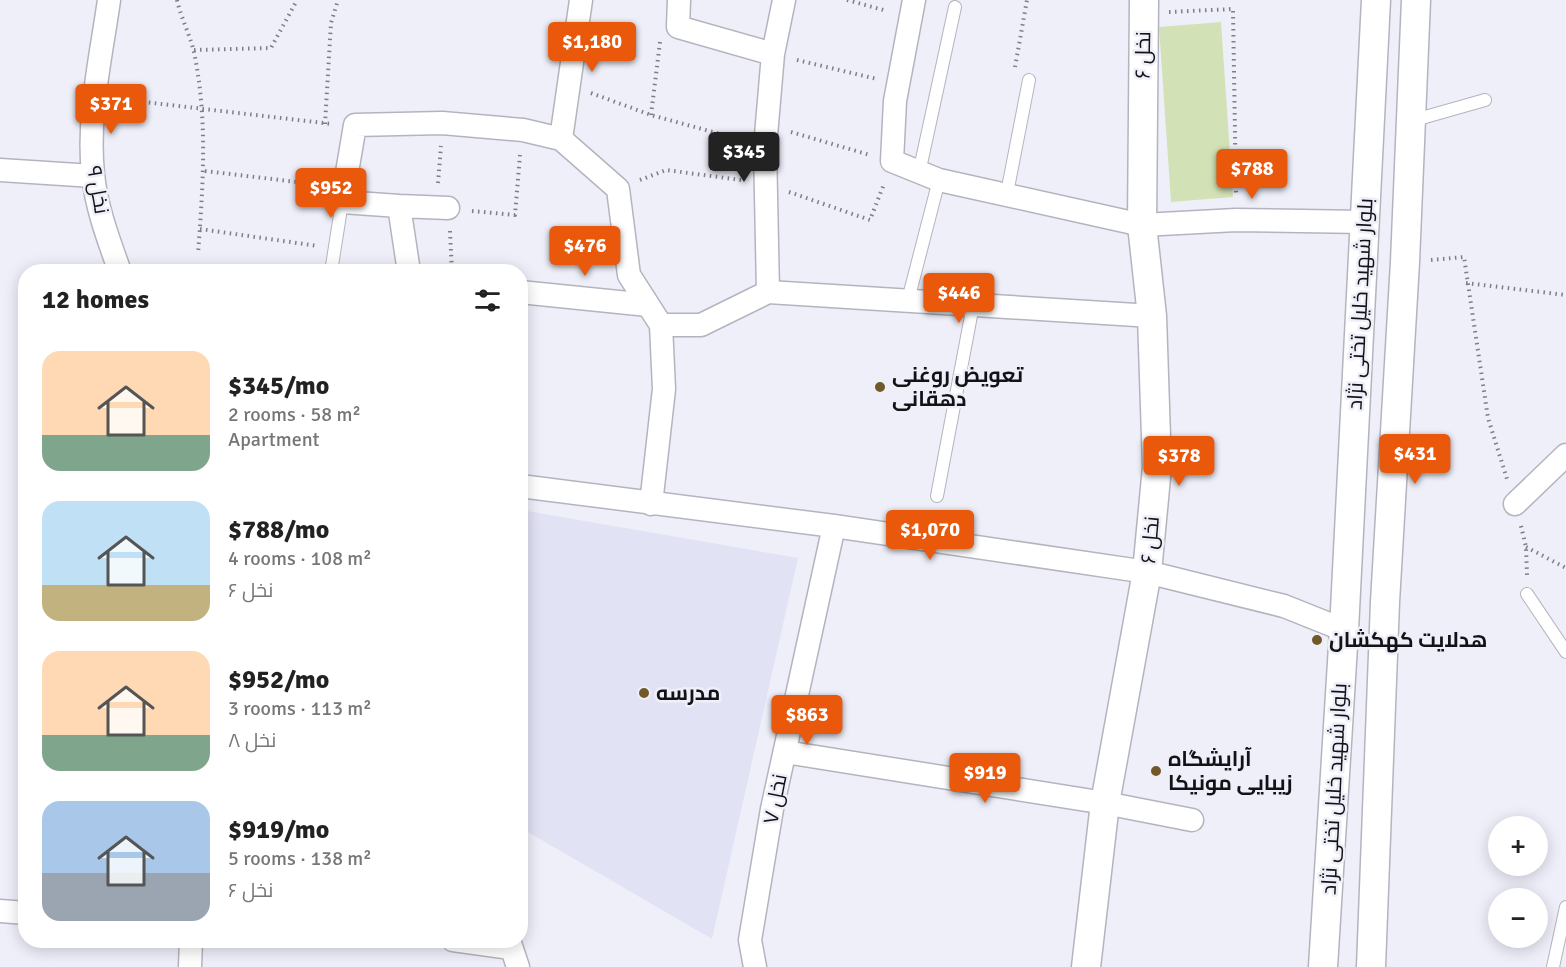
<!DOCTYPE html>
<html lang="en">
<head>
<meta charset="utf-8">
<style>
	:root { --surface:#fff; --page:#f6f6f6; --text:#222; --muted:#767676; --accent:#ea580c }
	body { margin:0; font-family:Signika,Cairo,sans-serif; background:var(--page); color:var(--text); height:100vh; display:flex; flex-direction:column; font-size:22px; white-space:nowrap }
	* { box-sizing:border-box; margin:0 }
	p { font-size:20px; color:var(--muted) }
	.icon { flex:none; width:33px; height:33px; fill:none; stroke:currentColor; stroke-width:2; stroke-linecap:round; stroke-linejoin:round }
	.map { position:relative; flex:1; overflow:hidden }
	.details { position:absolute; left:18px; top:264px; width:510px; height:684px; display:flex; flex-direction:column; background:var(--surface); border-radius:24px; box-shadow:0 3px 15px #0003 }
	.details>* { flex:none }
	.buttons { position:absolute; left:1488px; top:816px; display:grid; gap:12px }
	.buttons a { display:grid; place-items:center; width:60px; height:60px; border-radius:50%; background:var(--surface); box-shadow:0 3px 15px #0003; font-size:30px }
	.price { position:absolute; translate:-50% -51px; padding:0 14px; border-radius:6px; background:var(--accent); color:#fff; font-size:20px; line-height:39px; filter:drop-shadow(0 2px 3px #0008) }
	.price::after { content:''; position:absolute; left:50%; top:36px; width:18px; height:14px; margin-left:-9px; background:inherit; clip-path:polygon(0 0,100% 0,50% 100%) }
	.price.on { background:#222; color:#fff }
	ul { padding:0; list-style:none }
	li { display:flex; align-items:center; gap:18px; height:150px; padding:0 24px }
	li span { display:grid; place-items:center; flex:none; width:168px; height:120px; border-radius:18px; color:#555 }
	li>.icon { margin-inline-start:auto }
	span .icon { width:72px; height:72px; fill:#fffc; stroke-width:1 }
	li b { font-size:26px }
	h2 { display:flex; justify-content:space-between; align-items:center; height:72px; padding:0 24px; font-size:26px }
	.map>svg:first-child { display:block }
</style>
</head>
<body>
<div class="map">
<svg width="1566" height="967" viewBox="0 0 1566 967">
	<rect width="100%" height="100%" fill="#efeffa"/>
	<path fill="#e2e2f5" d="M521,510l277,48 -86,381 -191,-111z"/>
	<path fill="#d3e2b6" d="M1221,22l12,175 -62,5 -12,-175z"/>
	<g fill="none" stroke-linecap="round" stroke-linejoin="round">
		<defs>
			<path id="service" d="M1411,121l74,-21
				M919,173l36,-166
				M1007,193l22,-113
				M331,272l11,-70
				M908,300l31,-120
				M937,496l36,-191
				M1527,594l39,58
				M1553,967l13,-60"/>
			<path id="minor" d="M109,0c-8,57 -22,116 -16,174 3,33 16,67 27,98
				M679,0l-1,27 95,27
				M914,0l-19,101 -3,60 47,19 203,45 94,-5 128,2
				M561,139l20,-139
				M0,170l93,6
				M399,206l49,2
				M409,272l-10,-66 -57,-4 13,-77 87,-2 81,7 38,9 57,50 11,86 32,50 3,64 -13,115
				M520,292l128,13
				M768,292l384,24
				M661,325h40l67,-33 -3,-145 8,-93 11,-54
				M520,486l314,40 313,46 137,34 60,24
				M1515,504l51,-49
				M785,752l320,51 87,17
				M0,911l26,2
				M453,940l58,8
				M509,940l9,27
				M190,967l1,-27
				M755,967l-5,-27 22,-131 62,-283"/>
			<path id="tertiary" d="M1086,967l19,-164 42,-231 10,-105 -5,-151 -10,-91 2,-225
				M1323,967l21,-337 32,-630
				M1371,967l14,-365 20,-340 11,-262"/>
		</defs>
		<use href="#service" stroke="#b4b4bf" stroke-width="14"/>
		<use href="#minor" stroke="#b4b4bf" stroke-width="25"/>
		<use href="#tertiary" stroke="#b4b4bf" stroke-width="31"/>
		<path stroke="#7e7e86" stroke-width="4" stroke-dasharray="1.5 4.5" stroke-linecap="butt" d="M177,0c4,18 13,35 17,52 14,68 9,134 4,202
			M847,0l40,11
			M1169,12l64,-3 3,187
			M194,50l77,-2 26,-48
			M797,60l80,19
			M1015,67l12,-67
			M591,93l60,22 91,25
			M119,99l213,25
			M651,115l9,-73
			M325,124l6,-101 7,-23
			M791,132l79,23
			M205,171l117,14
			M640,180l26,-10 75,10
			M438,183l3,-37
			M789,192l81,28 14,-36
			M472,211l43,4 5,-60
			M200,229l118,17
			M450,231l2,41
			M1431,260l33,-3 24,161 19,61
			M1466,283l100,12
			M1521,526l5,21 1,28
			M1526,547l40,21"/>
		<use href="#service" stroke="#fff" stroke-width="12"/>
		<use href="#minor" stroke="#fff" stroke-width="22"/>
		<use href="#tertiary" stroke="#fff" stroke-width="28"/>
	</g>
	<g fill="#71592a" stroke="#efeffa" stroke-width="2">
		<circle cx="880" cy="387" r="6"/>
		<circle cx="1317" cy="640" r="6"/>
		<circle cx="644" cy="693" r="6"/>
		<circle cx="1156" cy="771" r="6"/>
	</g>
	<g text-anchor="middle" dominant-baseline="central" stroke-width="5" stroke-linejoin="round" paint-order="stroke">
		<g font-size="21" fill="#131317" stroke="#efeffa">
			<text transform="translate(1143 55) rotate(-89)">نخل ۶</text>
			<text transform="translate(98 190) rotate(80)">نخل ۹</text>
			<text transform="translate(1360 304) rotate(-87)">بلوار شهید خلیل تختی نژاد</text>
			<text transform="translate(1150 540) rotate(-85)">نخل ۶</text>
			<text transform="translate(1334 789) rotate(-87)">بلوار شهید خلیل تختی نژاد</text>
			<text transform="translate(775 799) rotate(-79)">نخل ۷</text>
		</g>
		<g font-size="21" font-weight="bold" fill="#131317" stroke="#efeffa" text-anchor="start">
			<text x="892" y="375">تعویض روغنی<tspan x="892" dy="24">دهقانی</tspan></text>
			<text x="1329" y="640">هدلایت کهکشان</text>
			<text x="656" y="693">مدرسه</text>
			<text x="1168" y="759">آرایشگاه<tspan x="1168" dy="24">زیبایی مونیکا</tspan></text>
		</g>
	</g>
</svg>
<div class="buttons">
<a>+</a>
<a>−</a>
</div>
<b class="price" style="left:592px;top:73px">$1,180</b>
<b class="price" style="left:111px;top:135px">$371</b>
<b class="price on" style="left:744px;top:183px">$345</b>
<b class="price" style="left:1252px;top:200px">$788</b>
<b class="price" style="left:331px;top:219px">$952</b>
<b class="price" style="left:585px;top:277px">$476</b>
<b class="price" style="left:959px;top:324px">$446</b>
<b class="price" style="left:1415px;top:485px">$431</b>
<b class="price" style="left:1179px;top:487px">$378</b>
<b class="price" style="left:930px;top:561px">$1,070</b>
<b class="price" style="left:807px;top:746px">$863</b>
<b class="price" style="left:985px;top:804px">$919</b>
<section class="details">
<h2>12 homes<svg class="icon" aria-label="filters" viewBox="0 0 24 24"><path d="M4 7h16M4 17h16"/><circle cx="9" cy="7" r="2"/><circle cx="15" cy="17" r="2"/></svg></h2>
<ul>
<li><span style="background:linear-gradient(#ffd9b3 70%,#7fa58c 0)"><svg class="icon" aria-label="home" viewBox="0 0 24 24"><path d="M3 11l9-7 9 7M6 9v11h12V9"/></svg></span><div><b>$345/mo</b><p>2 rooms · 58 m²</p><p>Apartment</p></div></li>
<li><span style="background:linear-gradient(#bfe0f5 70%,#c2b280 0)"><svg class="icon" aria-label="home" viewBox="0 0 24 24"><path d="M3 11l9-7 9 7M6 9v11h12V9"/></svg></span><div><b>$788/mo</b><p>4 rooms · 108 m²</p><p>نخل ۶</p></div></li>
<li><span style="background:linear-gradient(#ffd9b3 70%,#7fa58c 0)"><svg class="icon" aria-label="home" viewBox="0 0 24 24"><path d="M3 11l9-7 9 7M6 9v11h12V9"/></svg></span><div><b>$952/mo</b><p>3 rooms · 113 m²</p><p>نخل ۸</p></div></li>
<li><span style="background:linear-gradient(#a9c7e8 60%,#9aa5b1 0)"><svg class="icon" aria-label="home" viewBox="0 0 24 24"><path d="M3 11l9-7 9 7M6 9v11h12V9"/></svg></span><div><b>$919/mo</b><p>5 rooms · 138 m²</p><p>نخل ۶</p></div></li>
</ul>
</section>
</div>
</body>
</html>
